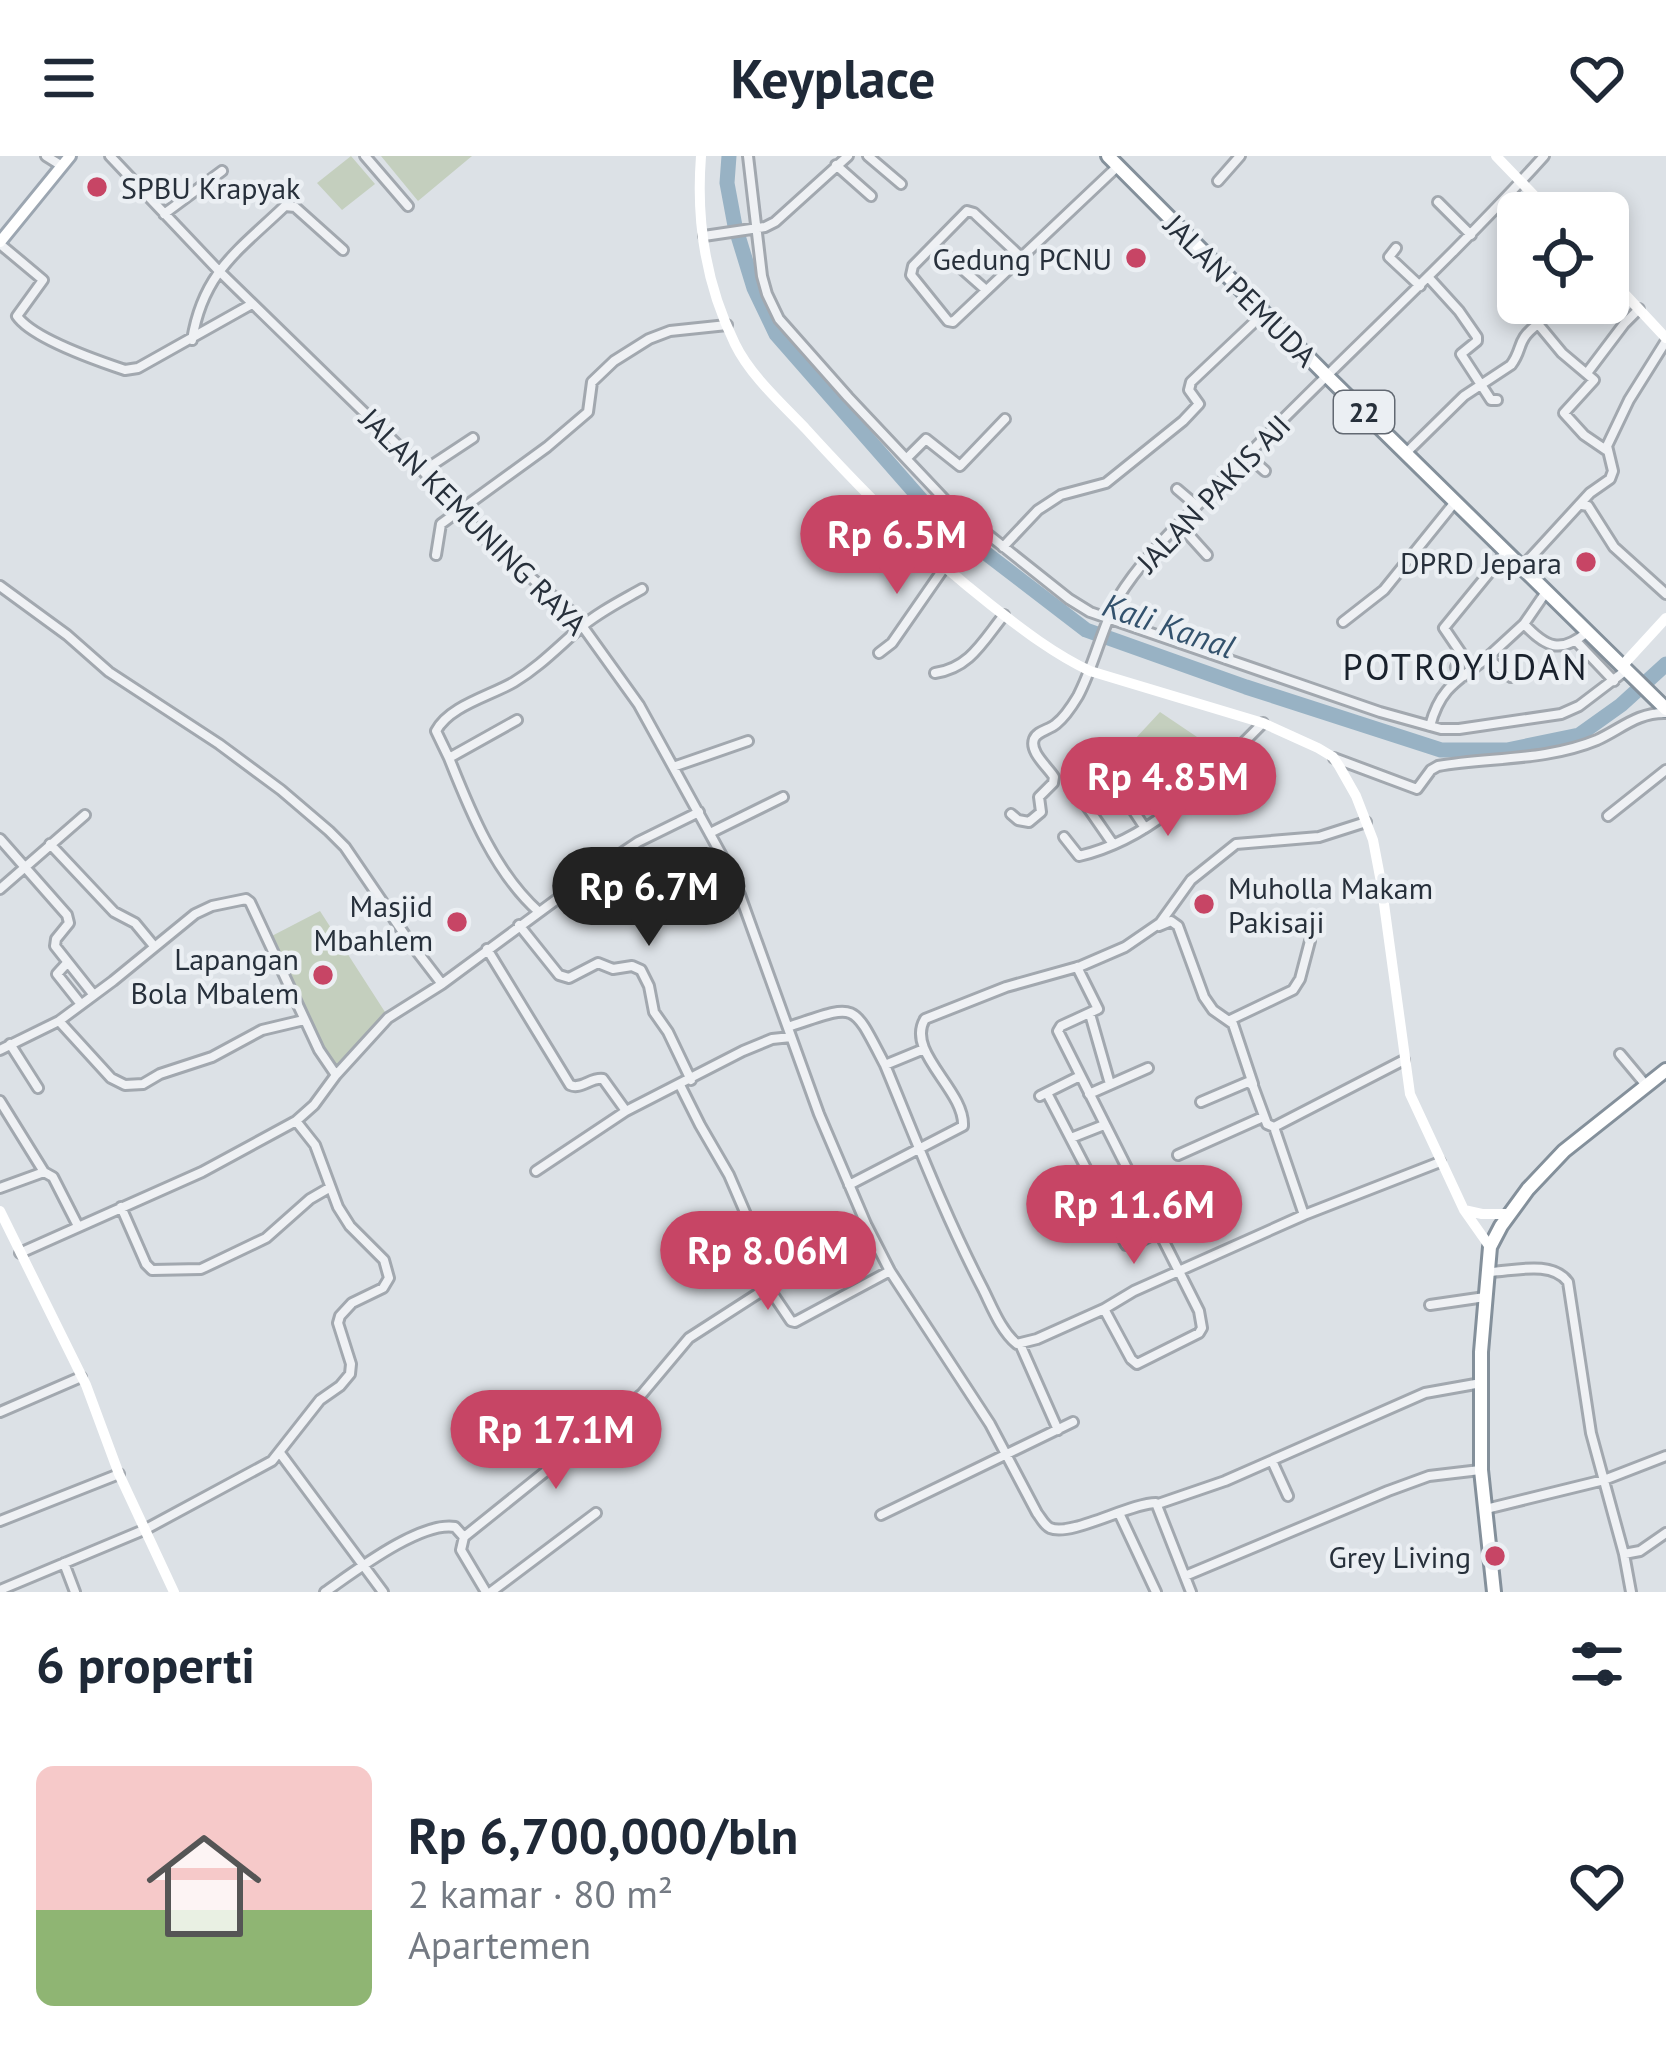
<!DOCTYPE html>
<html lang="id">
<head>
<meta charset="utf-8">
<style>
	:root { --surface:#fff; --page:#f6f6f7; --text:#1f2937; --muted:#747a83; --accent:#c74565 }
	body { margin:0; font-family:"PT Sans",sans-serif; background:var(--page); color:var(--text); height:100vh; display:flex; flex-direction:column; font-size:45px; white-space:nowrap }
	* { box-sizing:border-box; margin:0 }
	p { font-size:39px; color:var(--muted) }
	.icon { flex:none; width:66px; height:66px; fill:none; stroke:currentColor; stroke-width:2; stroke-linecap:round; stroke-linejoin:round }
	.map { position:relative; height:1436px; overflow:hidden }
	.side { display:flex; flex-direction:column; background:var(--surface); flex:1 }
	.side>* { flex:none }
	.tools { position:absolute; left:1497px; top:36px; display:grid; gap:24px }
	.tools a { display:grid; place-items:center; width:132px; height:132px; border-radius:18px; background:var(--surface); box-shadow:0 6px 18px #0003; font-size:60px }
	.price { position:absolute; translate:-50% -102px; padding:0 27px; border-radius:42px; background:var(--accent); color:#fff; font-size:39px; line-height:78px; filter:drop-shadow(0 3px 6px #0008) }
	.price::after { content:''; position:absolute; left:50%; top:72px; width:36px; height:27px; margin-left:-18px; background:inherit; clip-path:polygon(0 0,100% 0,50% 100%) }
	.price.active { background:#222; color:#fff }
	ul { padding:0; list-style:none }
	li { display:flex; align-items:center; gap:36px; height:300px; padding:0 36px }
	li span { display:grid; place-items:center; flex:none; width:336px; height:240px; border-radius:18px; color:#555 }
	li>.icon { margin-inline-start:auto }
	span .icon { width:144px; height:144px; fill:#fffc; stroke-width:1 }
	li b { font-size:51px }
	h2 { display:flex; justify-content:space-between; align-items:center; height:144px; padding:0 36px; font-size:51px }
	header { display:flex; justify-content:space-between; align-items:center; height:156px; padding:0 36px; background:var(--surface); font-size:54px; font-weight:800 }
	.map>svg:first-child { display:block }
</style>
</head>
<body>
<header><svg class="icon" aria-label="menu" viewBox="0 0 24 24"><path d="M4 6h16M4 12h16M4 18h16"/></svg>Keyplace<svg class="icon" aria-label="heart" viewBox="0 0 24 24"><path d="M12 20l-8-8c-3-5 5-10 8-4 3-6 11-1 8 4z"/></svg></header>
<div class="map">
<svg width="1666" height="1436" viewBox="0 0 1666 1436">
	<rect width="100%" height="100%" fill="#dce1e6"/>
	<path fill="#c4cfbe" d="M351,0l24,28 -33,26 -25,-27z
		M381,0h91l-54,45z
		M1160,556l40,27 -31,33 -35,-32z
		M320,755l65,101 -52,57 -67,-130z"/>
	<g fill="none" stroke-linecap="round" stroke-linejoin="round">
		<path stroke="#98b2c4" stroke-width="15" d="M729,0l-2,27 8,43 19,62 22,46 156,178 154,118 160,57 195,63h66l72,-15 42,-30 45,-41"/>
		<defs>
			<path id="street" d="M46,0l16,10
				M110,0l108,114 192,187 75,82 88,74 66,92 82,149 19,41 79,219 47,110 24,47 100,153 47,89c4,5 7,12 13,15 21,9 80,-25 106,-25l35,89
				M365,0l43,50
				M748,0l14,120 5,18 12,25 69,78 98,104 123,98 21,13 290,100 61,17h18l102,-15 18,-8 46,-35
				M868,0l33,28
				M836,9l35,31
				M1218,25l22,-25
				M1438,46l33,33
				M164,58l58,-43
				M704,80l61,-9 10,-5 73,-66
				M0,88l43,36 -26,36c15,22 81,45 108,54l13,-2 114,-64
				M935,89l51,45
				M1396,92l-7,9 31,29
				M1023,103l-49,-46 -7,-2 -54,55 -2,9 37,46 5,1 165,-156
				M1429,122l30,33 18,26v4l-16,13 30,46h6
				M1557,147l-19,21 24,29 32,27 -30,33 20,22 22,15
				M192,184c11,-68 47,-90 93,-134l10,1 48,43
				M1587,217l37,-49 15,-15
				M1406,297l58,-57 47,-31c13,-17 4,-24 27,-41
				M1247,299l18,16
				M907,302l19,-19 34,27 45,-47
				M423,315l50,-33
				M1177,333l20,17
				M1582,349l6,1 26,41 52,47
				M1179,368l28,31
				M1003,391l35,-37 23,-15 45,-12 77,-62 16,-17 -10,-14 2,-8 73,-69
				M436,399l5,-31 106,-77 41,-35 4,-30 22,-21 35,-22 21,-8 57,-6
				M1522,411l68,-74 20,-14 3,-8 -6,-25 22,-46 37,-59
				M0,430l67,49 42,37 110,72 62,46 48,41 16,16 64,94 33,43
				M1343,466l41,-32 71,-88
				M1524,468c22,24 37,30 63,8
				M1576,485l38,40
				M879,497l13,-10 52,-75
				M935,517c35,-5 48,-32 69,-58
				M1464,520l-8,-9 7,-11 -19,-28 62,-76
				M1511,521l-24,-19 37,-34 22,-32
				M517,564l-68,38 -13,-27c13,-25 54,-35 78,-49 25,-15 43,-34 65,-53 18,-16 42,-28 63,-40
				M1430,570c10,-38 27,-45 57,-68
				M1098,601l47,71
				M449,602c21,53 46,115 90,154
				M1334,602l83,31 14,-19 7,-4c53,-9 108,-5 159,-26 24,-11 41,-28 69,-27
				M673,611l75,-26
				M1086,649l27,39
				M1011,658l7,6 11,2 12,-10 -2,-15 14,-14 1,-6c-6,-10 -25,-25 -20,-38 3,-8 15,-9 22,-15 9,-7 16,-18 22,-28 18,-34 26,-79 47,-109 30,-44 73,-81 111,-120 101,-105 210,-202 308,-311
				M1608,660l58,-46
				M710,677l73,-36
				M1064,681l15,19c77,-18 130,-79 184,-133
				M0,683l67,76 2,8 -13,16 -1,7 38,48
				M50,688l64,68 21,11 19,23
				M0,733l85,-74
				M519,769l40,50 10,3 29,-15 15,6 19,-3 9,4 8,16 5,26 14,20 23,48
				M1159,770l12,-5 7,5 26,71 9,13 20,14 20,60
				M487,793l83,136c11,5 21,-8 33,-6l23,32
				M67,807l-10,11 23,29
				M1077,811l21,42 -37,17 -3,5 141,280 3,17 -3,5 -62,31 -6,-5 -27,-50
				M1090,858l20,70
				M1230,864l63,-30 7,-11 10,-38
				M59,865l52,57 14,7 18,-1 17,-10 52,-17 50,-27 42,-10
				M788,871c70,-23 63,-27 97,38l39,-16
				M10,888l28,44
				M0,894l59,-29 54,-40 82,-67 17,-8 34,-7 4,3 69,148 17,25
				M1620,898l25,30
				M885,909c31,75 60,151 98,224 9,18 18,42 34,55l20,-5 67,-30 30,-18 170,-76 136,-53
				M680,929l20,40 29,50 25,58 8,4 13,1 16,33
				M1047,937l79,152 5,1 65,-34
				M1089,938l59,-26
				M1040,940l40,-20
				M0,945l44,71 9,5 25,49
				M1201,946l47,-20 5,4 14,38 7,3 130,-67
				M1274,971l30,88
				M1071,982l33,-13
				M1178,999l85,-38
				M536,1015l90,-60 117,-60 29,-12 19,-2
				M849,1029l114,-59c2,-36 -58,-74 -38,-107l81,-32 75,-21 44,-19 35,-24 31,-43 45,-36 83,-7 47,-15
				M0,1032l44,-16
				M121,1051l25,57 6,6 49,-1 65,-31 44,-39 19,-11
				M20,1097l182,-81 94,-51 18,-16 22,-30 52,-57 54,-34 160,-118 36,-24 61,-30
				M1490,1116c24,-1 62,-12 78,10l23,151 33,121 7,38
				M768,1131l23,34 4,1 95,-51
				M1430,1149l55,-8
				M1020,1188l38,86
				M0,1256l81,-35
				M280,1297l103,139
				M1272,1305l16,35
				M1158,1348l67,-23 200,-88 56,-10
				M1486,1353l118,-29 62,-24
				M1119,1357l37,79
				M881,1359l192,-93
				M0,1365l119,-47
				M1624,1398l16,-3 26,-18
				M64,1407l11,29
				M1185,1420l203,-85 41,-15 51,-6
				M0,1434l146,-61 126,-68 48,-61 20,-14 10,-12 1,-10 -13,-41 2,-7 12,-13 31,-15 6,-10 -5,-18 -34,-34 -12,-19 -23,-62 -19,-24
				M325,1436c29,-20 95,-71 130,-65l9,10
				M486,1436l-25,-42 3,-13 178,-143 47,-56 177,-114
				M491,1436l105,-79"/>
			<path id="primary" d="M0,86l70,-86"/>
			<path id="highway" d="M1108,0l218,219 340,334
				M1494,1436l-13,-122v-118l9,-105 11,-21 27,-37 36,-38 102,-81"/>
		</defs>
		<use href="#street" stroke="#a2a8af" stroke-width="14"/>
		<use href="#primary" stroke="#9ca6b1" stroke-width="16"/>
		<use href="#highway" stroke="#84909b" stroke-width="18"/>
		<use href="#street" stroke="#eff1f4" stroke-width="8"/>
		<path stroke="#fff" stroke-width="10" d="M701,0c-5,64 5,129 34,188 15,31 46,59 70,84 61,67 115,121 186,177 32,25 63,49 99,66l173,52 55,25 15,9 6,9 17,30 17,44 8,42 29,212 54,116 26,37
			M1496,0l55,57
			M1608,120l58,62
			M1622,510l44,-48
			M1464,1054l18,4h27
			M0,1055l86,174 33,89 55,118"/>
		<use href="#primary" stroke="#fff" stroke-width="10"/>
		<use href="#highway" stroke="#fff" stroke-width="12"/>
	</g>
	<g fill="#c74565" stroke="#ebeff3" stroke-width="4.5">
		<circle cx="97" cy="31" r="12"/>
		<circle cx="1136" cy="102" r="12"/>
		<circle cx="1586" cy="406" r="12"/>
		<circle cx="1204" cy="748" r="12"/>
		<circle cx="457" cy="766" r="12"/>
		<circle cx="323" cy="819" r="12"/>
		<circle cx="1495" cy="1400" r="12"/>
	</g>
	<g text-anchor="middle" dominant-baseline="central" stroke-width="9" stroke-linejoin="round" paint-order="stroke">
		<rect fill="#ebeff3" stroke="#626972" stroke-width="3" x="1334" y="235" width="60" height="42" rx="9"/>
		<g font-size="27" font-weight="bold" fill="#27303b">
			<text x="1364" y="256">22</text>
		</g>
		<g font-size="30" fill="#27303b" stroke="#ebeff3" text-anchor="end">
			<text x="121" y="31" text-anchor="start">SPBU Krapyak</text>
			<text x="1112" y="102">Gedung PCNU</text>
			<text x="1562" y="406">DPRD Jepara</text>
			<text x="1228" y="731" text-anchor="start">Muholla Makam<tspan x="1228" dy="34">Pakisaji</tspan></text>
			<text x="433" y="749">Masjid<tspan x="433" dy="34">Mbahlem</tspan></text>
			<text x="299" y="802">Lapangan<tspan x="299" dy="34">Bola Mbalem</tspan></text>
			<text x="1471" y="1400">Grey Living</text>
		</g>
		<g font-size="30" fill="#27303b" stroke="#ebeff3">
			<text transform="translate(1241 134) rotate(45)">JALAN PEMUDA</text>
			<text transform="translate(1213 337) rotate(-46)">JALAN PAKIS AJI</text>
			<text transform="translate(474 365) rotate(45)">JALAN KEMUNING RAYA</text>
		</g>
		<g font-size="33" font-style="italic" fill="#33526d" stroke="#ebeff3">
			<text transform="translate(1169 469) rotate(19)">Kali Kanal</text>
		</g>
		<g font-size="36" letter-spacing="3" fill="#19212c" stroke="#ebeff3">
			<text x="1466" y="510">POTROYUDAN</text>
		</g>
	</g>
</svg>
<div class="tools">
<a><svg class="icon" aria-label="locate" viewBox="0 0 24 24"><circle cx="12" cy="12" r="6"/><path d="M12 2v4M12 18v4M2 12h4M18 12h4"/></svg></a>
</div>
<b class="price" style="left:897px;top:441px">Rp 6.5M</b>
<b class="price" style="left:1168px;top:683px">Rp 4.85M</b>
<b class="price active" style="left:649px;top:793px">Rp 6.7M</b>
<b class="price" style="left:1134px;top:1111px">Rp 11.6M</b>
<b class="price" style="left:768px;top:1157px">Rp 8.06M</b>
<b class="price" style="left:556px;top:1336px">Rp 17.1M</b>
</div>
<section class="side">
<h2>6 properti<svg class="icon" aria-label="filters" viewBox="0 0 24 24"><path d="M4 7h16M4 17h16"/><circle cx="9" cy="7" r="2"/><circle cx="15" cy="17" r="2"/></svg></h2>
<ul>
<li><span style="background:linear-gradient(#f6c9c9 60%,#8fb573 0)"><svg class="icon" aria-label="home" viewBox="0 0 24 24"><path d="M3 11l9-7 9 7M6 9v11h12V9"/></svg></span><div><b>Rp 6,700,000/bln</b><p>2 kamar · 80 m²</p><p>Apartemen</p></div><svg class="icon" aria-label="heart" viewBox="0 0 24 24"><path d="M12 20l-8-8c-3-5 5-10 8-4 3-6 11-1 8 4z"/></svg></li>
</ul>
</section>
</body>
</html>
